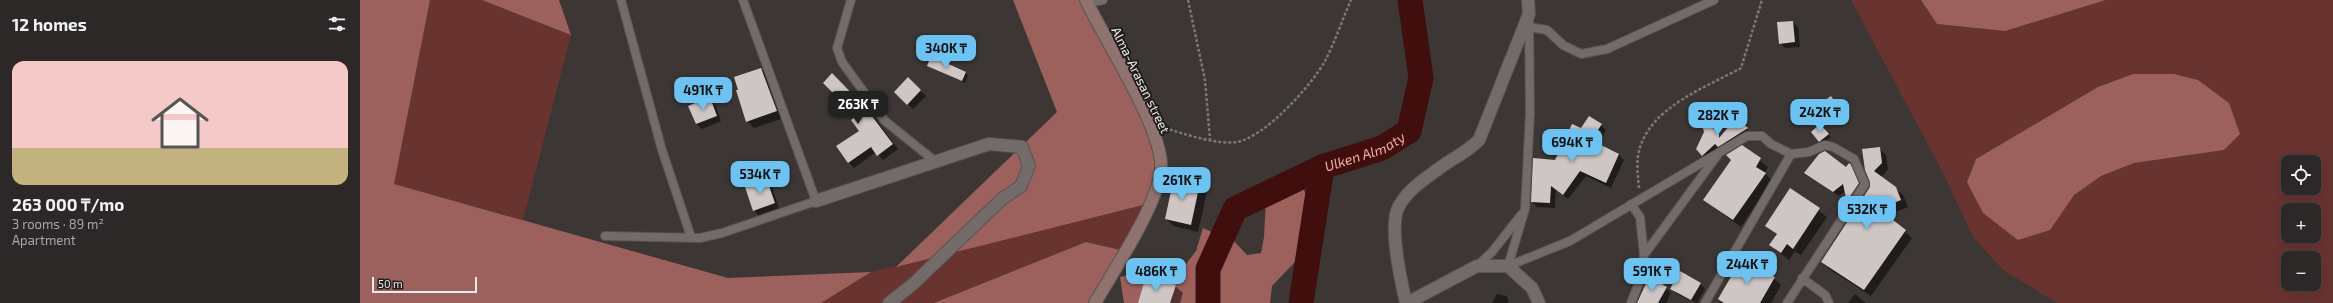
<!DOCTYPE html>
<html lang="en">
<head>
<meta charset="utf-8">
<style>
	:root { --surface:#2d2828; --page:#393434; --text:#f1f3f6; --muted:#a7a6a8; --line:#484445; --accent:#6cc3f2 }
	body { margin:0; font-family:"Exo 2",sans-serif; background:var(--page); color:var(--text); height:100vh; display:flex; flex-direction:column; font-size:15px; white-space:nowrap }
	* { box-sizing:border-box; margin:0 }
	p { font-size:13px; color:var(--muted) }
	.icon { flex:none; width:22px; height:22px; fill:none; stroke:currentColor; stroke-width:2; stroke-linecap:round; stroke-linejoin:round }
	.map { position:relative; flex:1; overflow:hidden }
	.details { display:flex; flex-direction:column; background:var(--surface); width:360px }
	.details>* { flex:none }
	.buttons { position:absolute; left:1921px; top:155px; display:grid; gap:8px }
	.buttons a { display:grid; place-items:center; width:40px; height:40px; border-radius:8px; background:var(--surface); box-shadow:0 4px 16px #0002,0 0 0 1px var(--line); font-size:20px }
	.scale { position:absolute; left:12px; bottom:10px; width:105px; box-sizing:border-box; padding-left:4px; border:2px solid #efebeb; border-top:0; font-size:11px; line-height:14px; white-space:nowrap; color:#efebeb; -webkit-text-stroke:3px #211e1e; paint-order:stroke }
	.price { position:absolute; translate:-50% -34px; padding:0 9px; border-radius:8px; background:var(--accent); color:#111; font-size:13px; line-height:26px; filter:drop-shadow(0 1px 2px #0008) }
	.price::after { content:''; position:absolute; left:50%; top:24px; width:12px; height:9px; margin-left:-6px; background:inherit; clip-path:polygon(0 0,100% 0,50% 100%) }
	.price.selected { background:#222; color:#fff }
	ul { padding:0; list-style:none }
	li { display:grid; align-content:center; gap:8px; height:212px; padding:0 12px }
	li span { display:grid; place-items:center; height:124px; border-radius:12px; color:#555 }
	li>.icon { margin-inline-start:auto }
	span .icon { width:72px; height:72px; fill:#fffc; stroke-width:1 }
	li b { font-size:17px }
	h2 { display:flex; justify-content:space-between; align-items:center; height:48px; padding:0 12px; font-size:17px }
	main { display:flex; flex:1; min-height:0 }
	.map>svg:first-child { display:block }
</style>
</head>
<body>
<main>
<section class="details">
<h2>12 homes<svg class="icon" aria-label="filters" viewBox="0 0 24 24"><path d="M4 7h16M4 17h16"/><circle cx="9" cy="7" r="2"/><circle cx="15" cy="17" r="2"/></svg></h2>
<ul>
<li><span style="background:linear-gradient(#f6c9c9 70%,#c2b280 0)"><svg class="icon" aria-label="home" viewBox="0 0 24 24"><path d="M3 11l9-7 9 7M6 9v11h12V9"/></svg></span><div><b>263 000 ₸/mo</b><p>3 rooms · 89 m²</p><p>Apartment</p></div></li>
</ul>
</section>
<div class="map">
<svg width="1973" height="303" viewBox="0 0 1973 303">
	<rect width="100%" height="100%" fill="#3c3635"/>
	<path fill="#693330" fill-rule="evenodd" d="M70,0h52l89,35 -48,185 -129,-36z
		M1491,0h70l16,24 67,7 102,-31h227v303h-276l-54,-33 -30,-33 -30,-64zM1773,74h41l24,6 31,23 -5,47 -90,13 -33,13 -27,19 -107,-13 9,-23 122,-72zM1928,162h26v26h-26zM1928,210h26v26h-26zM1928,258h26v26h-26z
		M791,203l-26,48 -39,-9 -152,61h-113l50,-31z"/>
	<path fill="#9c615c" d="M0,0h70l-36,184 334,94 143,-6 -50,31h-461z
		M122,0h77l12,35z
		M653,0h73l64,123 11,48 -10,32 -255,64 161,-155z
		M1561,0h185l-101,31 -68,-7z
		M1773,74h41l24,6 31,23 11,31 -16,16 -90,13 -33,13 -27,19 -24,35 -32,10 -35,-27 -16,-31 9,-23 122,-72z
		M943,188l5,11 -13,63 -23,24 -2,17h-146l-4,-26 66,-13 10,-13 7,-23 32,14 12,13 14,-2 3,-16 2,-37z
		M726,242l39,9 -30,52h-161z"/>
	<path fill="#0007" d="M1433,22l5,5 2,20 -15,1 -5,-5z
		M568,65l37,7 3,3 -3,8z
		M401,69l7,7 16,42 -30,10 -7,-7z
		M472,75l39,38 27,36 -15,11 -7,-8 -22,16 -6,-6 12,-31 -3,-15z
		M548,79l18,17 -13,13 -18,-17z
		M1471,97l15,20 -14,8 -5,-5z
		M349,98l6,6 6,17 -19,8 -6,-5z
		M1341,119l20,19 16,-18 13,12 -28,18 -3,-3 -13,12 -9,-10 8,-17z
		M1241,125l5,5 -9,14 22,11 5,5 -13,28 -25,-12 -18,23 -12,-9 -1,18 -18,-1 -5,-5 24,-41z
		M1463,128l8,9 -9,7 -3,-3z
		M1382,146l26,21 -3,6 7,8 -31,46 -37,-27z
		M1519,148l7,7 2,15 -7,7 22,18 5,12 -22,9 26,22 -41,58 -42,-27 -7,-7 49,-75z
		M1489,165l5,5 9,19 -11,14 -5,-5 -1,-7 -7,5 -34,-23 41,-5z
		M407,181l5,5 7,23 -20,7 -5,-6z
		M839,184l8,8 -9,40 -24,-6 -8,-7z
		M1430,190l37,27 -26,38 -6,-4 -6,9 -19,-15 7,-10 -11,-10z
		M1414,278l7,7 -10,18h-48l-3,-4z
		M1340,283l5,6 -8,14 -20,-9 -6,-5z
		M815,286l8,7 -3,10h-41z
		M1306,288l5,5 -5,10h-28z
		M1137,294l9,2 2,2v5h-16z
		M1495,294l11,9h-18z"/>
	<g fill="none" stroke-linecap="round" stroke-linejoin="round">
		<g stroke="#410e0e" stroke-width="25">
			<path d="M848,303v-34l27,-60 87,-42"/>
			<path id="s1" d="M941,303l21,-136 60,-19 27,-17 12,-53 -11,-78"/>
		</g>
	</g>
	<path fill="#cec6c5" d="M1433,21l2,21 -16,2 -2,-22z
		M571,56l35,16 -4,9 -35,-15z
		M401,68l16,43 -31,11 -10,-32h2l-4,-13z
		M472,73l33,34 28,37 -16,12 -6,-9 -23,16 -12,-17 23,-15 -8,-11 5,-4 -33,-33z
		M548,77l13,13 -14,15 -13,-13z
		M1471,96l10,15 -15,10 -9,-15z
		M350,97l7,19 -21,8 -8,-18z
		M1229,116l13,8 -11,16 28,14 -13,29 -26,-12 -17,24 -12,-9 -1,17 -19,-1 2,-44 22,2 17,-36 9,4z
		M1340,116l19,18v4l17,-20 12,10 -30,19 -3,-3 -13,12 -6,-7 8,-17z
		M1460,124l9,10 -10,8 -8,-10z
		M1382,145l19,13 -5,9 10,6 -33,47 -30,-20 28,-40 -5,-5z
		M1520,147l2,16 -8,8 22,16 5,13 -22,9 27,21 -42,60 -43,-28 49,-75v-5l-5,-12 -3,-21z
		M1465,151l21,16 3,-4 2,2 8,18 -10,15h-3l-3,-14 -10,8 -29,-19 15,-19z
		M814,177l26,6 -9,42 -26,-6z
		M407,180l8,23 -22,8 -8,-24z
		M1430,188l30,20 -27,41 -6,-5 -6,9 -12,-8 8,-11 -12,-8z
		M1382,258l33,19 -15,26h-36l-6,-4z
		M1320,271l21,12 -10,17 -21,-11z
		M786,276l30,9 -6,18h-32z
		M1289,277l18,10 -9,16h-21z"/>
	<g fill="none" stroke-linecap="round" stroke-linejoin="round">
		<defs>
			<path id="lane" d="M261,0l41,150 29,87
				M491,0l-14,48 5,14 43,59 51,41
				M727,3l16,-3
				M1169,27l18,3 16,15 18,9 26,-5 107,-49
				M1271,204l9,13 4,38
				M245,236l95,2 22,-5 94,-32 -73,-201
				M1117,266l15,-14 29,-37
				M1148,266l62,-25 177,-105h15l9,8 20,10 18,-2 16,-7 8,2 21,12 11,25 -78,119
				M1148,266l17,-57 5,-96 -1,-94
				M1442,278l23,17 4,8
				M1271,303l9,-23 4,-25 75,-102
				M1345,303l86,-149"/>
			<path id="street" d="M456,201l173,-57 33,3 7,19 -8,20 -19,13 -90,86 -23,18
				M1046,303c-5,-22 -18,-78 -7,-97 9,-16 24,-26 38,-36 15,-12 28,-16 42,-30l50,-126 -1,-14
				M1047,303l70,-37h31l24,22 7,15"/>
			<path id="secondary" d="M726,0c18,39 79,131 75,170 -4,36 -47,100 -66,133"/>
		</defs>
		<use href="#lane" stroke="#585353" stroke-width="10"/>
		<use href="#street" stroke="#585353" stroke-width="14"/>
		<use href="#secondary" stroke="#585353" stroke-width="14"/>
		<path stroke="#7d7777" stroke-width="2.5" stroke-dasharray="3 2" stroke-linecap="butt" d="M828,0l17,80 5,59
			M805,128c19,6 52,17 72,14 28,-5 74,-56 88,-81 10,-19 17,-41 26,-61
			M1279,188c-1,-12 -3,-25 0,-37 11,-44 66,-63 102,-83l21,-68"/>
		<use href="#lane" stroke="#726b6a" stroke-width="8"/>
		<use href="#street" stroke="#726b6a" stroke-width="12"/>
		<use href="#secondary" stroke="#90726f" stroke-width="12"/>
	</g>
	<g text-anchor="middle" dominant-baseline="central" stroke-width="4" stroke-linejoin="round" paint-order="stroke">
		<g font-size="13" fill="#efebeb" stroke="#211e1e">
			<text transform="translate(781 80) rotate(64)">Alma-Arasan street</text>
		</g>
		<g font-size="14" font-style="italic" fill="#f5aca6" stroke="#211e1e">
			<text stroke="none"><textPath href="#s1" startOffset="183">Ulken Almaty</textPath></text>
		</g>
	</g>
</svg>
<div class="buttons">
<a><svg class="icon" aria-label="locate" viewBox="0 0 24 24"><circle cx="12" cy="12" r="6"/><path d="M12 2v4M12 18v4M2 12h4M18 12h4"/></svg></a>
<a>+</a>
<a>−</a>
</div>
<div class="scale">50 m</div>
<b class="price" style="left:586px;top:69px">340K ₸</b>
<b class="price" style="left:343px;top:111px">491K ₸</b>
<b class="price selected" style="left:498px;top:125px">263K ₸</b>
<b class="price" style="left:1460px;top:133px">242K ₸</b>
<b class="price" style="left:1358px;top:136px">282K ₸</b>
<b class="price" style="left:1212px;top:163px">694K ₸</b>
<b class="price" style="left:400px;top:195px">534K ₸</b>
<b class="price" style="left:822px;top:201px">261K ₸</b>
<b class="price" style="left:1507px;top:230px">532K ₸</b>
<b class="price" style="left:1387px;top:285px">244K ₸</b>
<b class="price" style="left:796px;top:292px">486K ₸</b>
<b class="price" style="left:1292px;top:292px">591K ₸</b>
</div>
</main>
</body>
</html>
